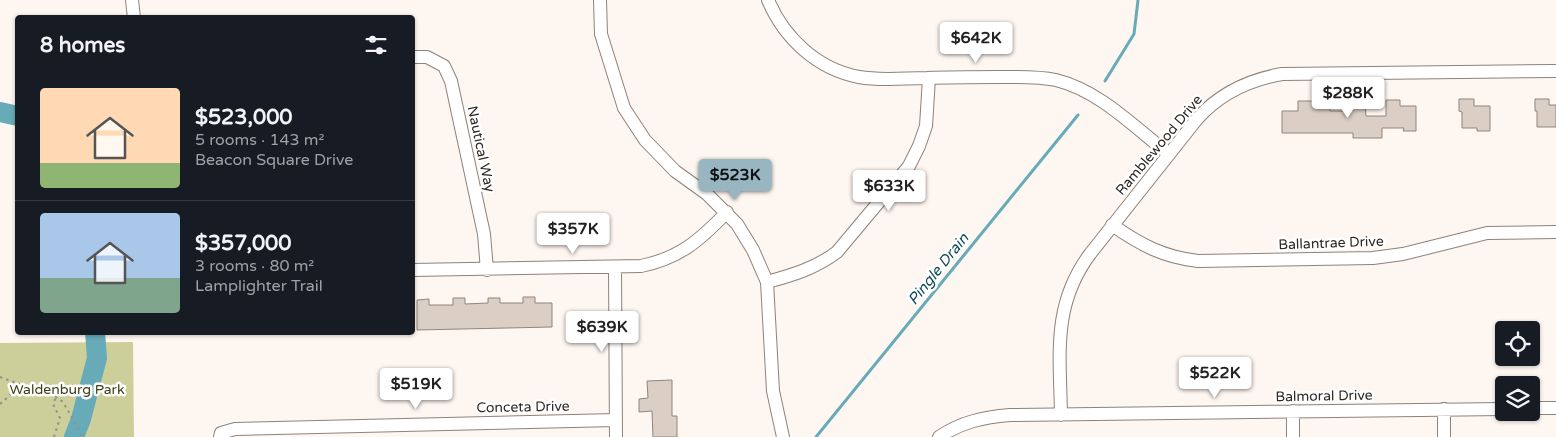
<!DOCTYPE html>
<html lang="en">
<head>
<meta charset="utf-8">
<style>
	:root { --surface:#171b24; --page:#20242c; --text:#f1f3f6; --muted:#9ea1a6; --line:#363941; --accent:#98b6c1 }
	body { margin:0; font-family:"Varela Round",sans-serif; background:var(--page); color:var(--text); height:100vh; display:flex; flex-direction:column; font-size:19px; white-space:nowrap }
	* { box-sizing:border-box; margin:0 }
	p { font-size:16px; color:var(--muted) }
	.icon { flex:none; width:28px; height:28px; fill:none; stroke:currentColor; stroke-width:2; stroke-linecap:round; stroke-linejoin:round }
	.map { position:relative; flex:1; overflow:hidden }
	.drawer { position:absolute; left:15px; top:15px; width:400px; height:320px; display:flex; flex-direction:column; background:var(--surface); border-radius:5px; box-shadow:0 1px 4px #0004 }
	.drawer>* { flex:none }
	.tools { position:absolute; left:1495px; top:321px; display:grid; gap:10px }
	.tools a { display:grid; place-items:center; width:45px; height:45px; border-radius:5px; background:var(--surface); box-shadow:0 1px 4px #0004; font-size:25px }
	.price { position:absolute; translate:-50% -42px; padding:0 11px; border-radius:5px; background:#fff; color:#222; font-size:16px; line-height:32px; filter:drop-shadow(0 1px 2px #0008) }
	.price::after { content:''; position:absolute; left:50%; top:30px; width:15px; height:11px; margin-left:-8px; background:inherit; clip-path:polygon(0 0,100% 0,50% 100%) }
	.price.selected { background:var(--accent); color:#111 }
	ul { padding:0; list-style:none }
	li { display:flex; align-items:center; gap:15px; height:125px; padding:0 25px }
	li+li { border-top:1px solid var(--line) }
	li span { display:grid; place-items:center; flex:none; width:140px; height:100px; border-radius:5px; color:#555 }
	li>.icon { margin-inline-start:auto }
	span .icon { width:60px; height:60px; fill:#fffc; stroke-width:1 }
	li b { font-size:21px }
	h2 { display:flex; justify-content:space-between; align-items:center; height:60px; padding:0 25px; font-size:21px }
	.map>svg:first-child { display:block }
</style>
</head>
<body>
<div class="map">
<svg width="1556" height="437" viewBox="0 0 1556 437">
	<rect width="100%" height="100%" fill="#fef6f1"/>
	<path fill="#cccf9a" d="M133,342l1,95h-134v-94z"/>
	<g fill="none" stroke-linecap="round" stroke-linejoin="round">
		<path stroke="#67abb9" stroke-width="3" d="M1105,81l29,-47 4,-34
			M816,437l262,-322"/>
		<path stroke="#67abb9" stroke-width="20" d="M0,112l18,4
			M74,437l7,-18 16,-61 -2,-26"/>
	</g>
	<path fill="#dbcec5" stroke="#91857d" d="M1459,99h15v7h16v25h-13v-3h-15v-16l-3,-1z
		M1535,99h14v6h7v22h-19v-16h-2z
		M1386,100h14v6h16v25h-13l1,-3h-22v10h-29v-5h-71v-22h16v-10h32v10h22v-10h13l1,15h20z
		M523,297h12v6h17v24l-135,3v-30l12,-1v6h24v-7h12v6l23,-1v-5h12v5h23z
		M672,380v36h5v21h-24l-1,-26 -13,1v-13l9,-1 -1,-17z"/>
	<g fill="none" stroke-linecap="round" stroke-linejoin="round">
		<defs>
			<path id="minor" d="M132,0l2,18
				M600,0l1,34 23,74 21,32 30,31 32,23 30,30 16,26 14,32 6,109 10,46
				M768,0c16,38 49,69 91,77 22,4 46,1 68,1 24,-1 48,-1 72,-1 19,0 38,-1 57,3 44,11 78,47 113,74
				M412,57h15l17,9 7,15 33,153 3,36
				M1112,225c29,20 51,32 86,36l175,-3 30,-4 84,-21 69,-1
				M615,268l1,169
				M412,270l229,-4c39,-8 59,-26 86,-54
				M767,282c26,-7 49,-14 70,-30l72,-86 10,-20 7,-20 3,-48
				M1531,408h25
				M1444,409v28
				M1293,411v26
				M1061,415c-1,-61 -9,-110 29,-161l107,-135c23,-26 51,-39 85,-45l274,-3
				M220,437l1,-4 14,-4 381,-9
				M939,437c22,-15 45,-20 71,-22l494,-6"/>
		</defs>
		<use href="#minor" stroke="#8e827b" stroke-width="14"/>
		<path stroke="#968f8b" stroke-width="2" stroke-dasharray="2.5 4" stroke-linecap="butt" d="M0,377l56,20 7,5 20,35
			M0,404l21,-19
			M54,437l6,-19 -7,-14 3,-7"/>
		<use href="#minor" stroke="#fff" stroke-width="12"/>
	</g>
	<g text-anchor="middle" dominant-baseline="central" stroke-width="5" stroke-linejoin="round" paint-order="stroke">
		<g font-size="14" fill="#2d2825" stroke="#fff">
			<text transform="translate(1159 145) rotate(-50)">Ramblewood Drive</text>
			<text transform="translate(481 149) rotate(78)">Nautical Way</text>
			<text transform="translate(1331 243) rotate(-2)">Ballantrae Drive</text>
			<text transform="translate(1324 396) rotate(-1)">Balmoral Drive</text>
			<text transform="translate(523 407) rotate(-1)">Conceta Drive</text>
		</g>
		<g font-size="14" fill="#3e3f16" stroke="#fff">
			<text x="67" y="389">Waldenburg Park</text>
		</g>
		<g font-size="15" font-style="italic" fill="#0e4b55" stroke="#fff">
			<text transform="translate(938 269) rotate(-51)">Pingle Drain</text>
		</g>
	</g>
</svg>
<div class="tools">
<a><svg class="icon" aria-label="locate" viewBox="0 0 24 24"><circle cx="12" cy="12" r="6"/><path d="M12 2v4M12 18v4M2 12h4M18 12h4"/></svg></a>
<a><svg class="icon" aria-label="layers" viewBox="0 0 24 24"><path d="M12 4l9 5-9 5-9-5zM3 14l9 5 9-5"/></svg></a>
</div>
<b class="price" style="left:976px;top:64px">$642K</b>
<b class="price" style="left:1348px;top:119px">$288K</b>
<b class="price selected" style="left:735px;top:201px">$523K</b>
<b class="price" style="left:889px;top:212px">$633K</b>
<b class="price" style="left:573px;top:255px">$357K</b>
<b class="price" style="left:602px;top:353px">$639K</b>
<b class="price" style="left:1215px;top:399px">$522K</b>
<b class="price" style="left:416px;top:410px">$519K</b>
<section class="drawer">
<h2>8 homes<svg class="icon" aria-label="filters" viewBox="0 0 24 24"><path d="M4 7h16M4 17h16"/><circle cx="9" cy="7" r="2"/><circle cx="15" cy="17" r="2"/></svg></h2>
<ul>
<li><span style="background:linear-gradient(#ffd9b3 75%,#8fb573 0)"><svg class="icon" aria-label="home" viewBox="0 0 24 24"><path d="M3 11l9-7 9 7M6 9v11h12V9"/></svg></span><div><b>$523,000</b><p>5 rooms · 143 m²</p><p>Beacon Square Drive</p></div></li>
<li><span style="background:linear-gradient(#a9c7e8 65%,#7fa58c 0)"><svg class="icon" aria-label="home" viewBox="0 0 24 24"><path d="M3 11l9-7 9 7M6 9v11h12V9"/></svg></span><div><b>$357,000</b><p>3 rooms · 80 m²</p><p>Lamplighter Trail</p></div></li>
</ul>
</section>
</div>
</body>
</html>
